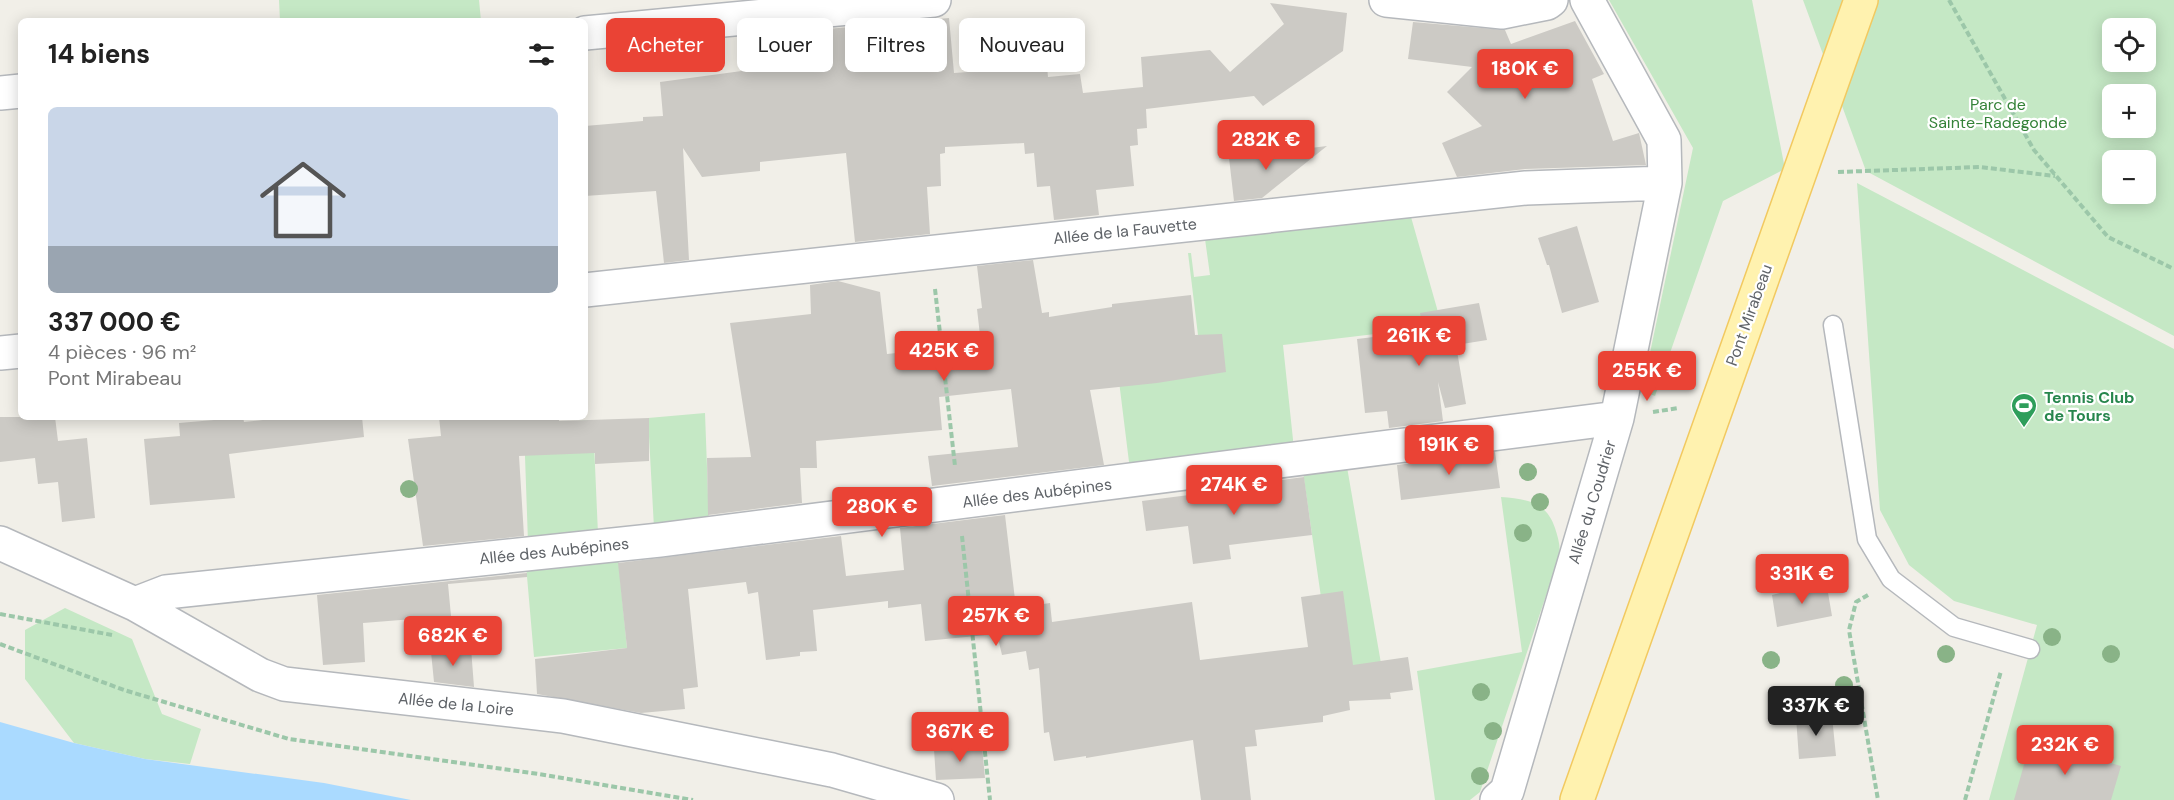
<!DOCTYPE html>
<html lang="fr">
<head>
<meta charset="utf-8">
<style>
	:root { --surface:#fff; --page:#f2f2f2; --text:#222; --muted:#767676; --line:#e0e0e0; --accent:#ea4335 }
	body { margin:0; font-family:"DM Sans",sans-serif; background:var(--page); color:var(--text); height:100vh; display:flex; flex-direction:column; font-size:22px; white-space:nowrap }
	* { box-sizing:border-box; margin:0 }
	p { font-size:20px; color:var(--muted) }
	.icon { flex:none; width:33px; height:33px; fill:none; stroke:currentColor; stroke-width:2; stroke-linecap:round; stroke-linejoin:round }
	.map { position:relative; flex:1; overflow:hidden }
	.drawer { position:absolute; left:18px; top:18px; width:570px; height:402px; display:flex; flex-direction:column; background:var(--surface); border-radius:9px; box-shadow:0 3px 15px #0003 }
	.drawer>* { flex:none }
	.banner { position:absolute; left:606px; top:18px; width:570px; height:54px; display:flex; gap:12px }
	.buttons { position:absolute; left:2102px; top:18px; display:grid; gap:12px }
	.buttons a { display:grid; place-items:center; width:54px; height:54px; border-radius:9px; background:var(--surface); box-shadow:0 3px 15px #0003; font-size:30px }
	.price { position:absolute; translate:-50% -51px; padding:0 14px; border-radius:6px; background:var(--accent); color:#fff; font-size:20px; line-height:39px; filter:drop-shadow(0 2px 3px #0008) }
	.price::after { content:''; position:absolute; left:50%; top:36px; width:18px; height:14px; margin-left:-9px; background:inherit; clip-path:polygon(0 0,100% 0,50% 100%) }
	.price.current { background:#222; color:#fff }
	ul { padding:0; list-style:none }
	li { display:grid; align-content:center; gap:12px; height:318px; padding:0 30px }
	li+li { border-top:2px solid var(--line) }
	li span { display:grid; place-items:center; height:186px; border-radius:9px; color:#555 }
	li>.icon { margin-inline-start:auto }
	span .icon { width:108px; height:108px; fill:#fffc; stroke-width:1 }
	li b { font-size:26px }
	h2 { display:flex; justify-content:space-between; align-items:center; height:72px; padding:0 30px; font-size:26px }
	.pill { padding:0 21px; border-radius:9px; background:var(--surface); box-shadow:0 3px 15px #0003; font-size:21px; line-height:54px }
	.pill.current { background:var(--accent); color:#fff }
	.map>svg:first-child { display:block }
</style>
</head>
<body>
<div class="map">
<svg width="2174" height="800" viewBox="0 0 2174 800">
	<rect width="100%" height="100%" fill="#f1efe8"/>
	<path fill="#c5e8c5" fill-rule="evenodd" d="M279,0h200l2,21h-201z
		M1609,0h143l33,169 -62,32 -68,195 -13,-5 51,-243z
		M1803,0h371v336l-308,-165zM2112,28h33v34h-33zM2112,94h33v34h-33zM2112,160h33v34h-33z
		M1857,183l317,166v451h-185l48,-175 -83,-24 -45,-36 -29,-55z
		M1411,217l31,109 -159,19 11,104 -138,18 -27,-5 -12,-97 81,-30 -10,-82h3l3,24 16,-2 -5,-36z
		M705,413l4,109 -55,6 -6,-110z
		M593,420l5,114 -70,8 -4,-114 7,-4z
		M1347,467l36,208 -38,5 -18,-41 -24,-167z
		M1501,497c25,2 45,4 54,31 3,10 6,18 4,29l-79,235 -10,8h-35l-18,-129 105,-19z
		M618,556l9,92 -93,9 -8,-92z
		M65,608l67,31 30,75 39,15 -11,35 -45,-5 -71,-16 -49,-64v-49z"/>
	<path fill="#aadaff" d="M0,722l74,21 71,16 179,24 87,17h-411z"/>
	<path fill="#cccac5" d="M1270,3l77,10 -4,38 -80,55 -9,-10 -108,13 1,19 -10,1 1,16 -8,1 4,40 -38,4 3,25 -45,5 -4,-34 -13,1 -3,-34 -9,1 -1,-11 -79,4v6l-5,1 1,32 -14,1 3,47 -75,8 -9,-89 -86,9v9l-58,6 -19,-29 6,112 -25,3 -8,-72 -71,5v-70l58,-5v-4l20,-1 -3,-34 156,-21v-31l133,-12 5,55 93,-7 1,11 32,-3 3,19 60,-6 -2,-30 69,-7 20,22 54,-48z
		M1575,21l29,53 -12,5 21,62 26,-8 7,32 -121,4 -68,8 -15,-34 40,-17 -35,-34 25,-25 -64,-8 5,-37 92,8 6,14z
		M1327,146l-65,52 -28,3 -5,-43z
		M1577,226l22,76 -37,11 -13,-48h-2l-9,-27z
		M1033,260l9,53 7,-1v5l63,-10v-3l79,-9 4,40 27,-1 4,38 -69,11 -67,7 14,75 -172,21 -4,-30 90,-9 -7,-58 -72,8 3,33 -126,11 1,27h-17l2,35 -94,12 -1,-57 44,-1 -21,-134 81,-9 -1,-29 28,-4 42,11 7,62 94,-10 -4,-35 5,-1 -5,-42z
		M1479,303l8,37 -31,5 10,59 -21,4 -7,-26 5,39 -54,7 -2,-17 -22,2 -8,-74 67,-8 -4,-18z
		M0,417h55l3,24 29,-3 8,80 -33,4 -4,-40 -20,2 -3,-26 -35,4z
		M214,417h29l1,5 45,-5h73l2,20 -135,17 6,44 -85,7 -6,-66 36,-3 -1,-13 35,-3z
		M439,417h120v4l90,-3v43l-54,3v-11l-76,3 5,80 -101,10 -15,-107 33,-3z
		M1495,452l5,36 -99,12 -4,-35z
		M1304,477l8,58 -83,10 2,14 -38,5 -5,-38 -42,5 -4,-30 55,-7 -1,-3z
		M1005,515l11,93 34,-5 2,19 140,-20 8,58 108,-13 -7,-50 42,-6 10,74 55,-8 5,33 -23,3 1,6 -42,2 1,9 -27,6v6l-68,8 2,16 -12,1 6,53h-50l-8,-60 -107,18v-2l-32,5 -5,-29 -5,1 -5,-65 -10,2 -3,-19 -24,4 -5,-21 -72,7 -4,-37 -33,4v-7l-75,9 4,41 -17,1v4l-34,4 -8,-68 -10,2 -2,-12 -58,7 10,98 -15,2 2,20 -44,4 -104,-19 -2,-35 92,-11 -9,-85 223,-27 5,40 58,-6 -4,-42z
		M527,573v4l-79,7 3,32 -88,7 2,39 -42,3 -6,-70z
		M1826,581l6,35 -55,11 -5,-32z
		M471,648l3,39 -40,-5 -3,-30z
		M1832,716l4,40 -37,3 -3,-42z
		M2031,740l90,26 -10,34h-97z
		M982,745l3,33 -49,2 -2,-31z"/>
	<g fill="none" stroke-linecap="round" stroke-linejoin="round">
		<defs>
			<path id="service" d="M1833,325l34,214 24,40 63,48 76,22"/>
			<path id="minor" d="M1386,0l116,12 45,-9 4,-3
				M585,33l349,-33
				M0,93l21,-2
				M585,290l941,-102 139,-5
				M0,353l21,-2
				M0,543l135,61 125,71 24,9 279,32 269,54 105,30
				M135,604l31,-12 494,-52 957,-122
				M1497,800l10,-9 110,-373 48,-235 -1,-43 -77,-140"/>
			<path id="primary" d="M1577,800l284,-800"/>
		</defs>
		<use href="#service" stroke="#b5b8bc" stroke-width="21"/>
		<use href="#minor" stroke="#b5b8bc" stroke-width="36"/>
		<use href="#primary" stroke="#f2c960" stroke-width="36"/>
		<path stroke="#9cc7a9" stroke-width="4" stroke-dasharray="6 3" stroke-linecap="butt" d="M1949,0l85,150 74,87 66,32
			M1838,172l142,-5 75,9
			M935,289l20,177
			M1653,412l26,-4
			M962,536l28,264
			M1868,595l-12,7 -7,28 29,170
			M0,614l112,21
			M0,644l124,46 165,49 250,35 154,26
			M1965,800l36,-129"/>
		<use href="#service" stroke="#fff" stroke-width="18"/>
		<use href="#minor" stroke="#fff" stroke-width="33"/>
		<use href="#primary" stroke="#fff2af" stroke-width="33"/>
	</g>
	<g fill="#89b387">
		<circle cx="1528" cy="472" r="9"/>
		<circle cx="409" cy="489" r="9"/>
		<circle cx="1540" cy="502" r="9"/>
		<circle cx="1523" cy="533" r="9"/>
		<circle cx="2052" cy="637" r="9"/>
		<circle cx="1946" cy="654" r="9"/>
		<circle cx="2111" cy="654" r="9"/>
		<circle cx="1771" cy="660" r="9"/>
		<circle cx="1844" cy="685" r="9"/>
		<circle cx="1481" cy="692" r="9"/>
		<circle cx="1493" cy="731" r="9"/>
		<circle cx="1480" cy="776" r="9"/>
	</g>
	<defs>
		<symbol id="stadium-pin" viewBox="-11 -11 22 30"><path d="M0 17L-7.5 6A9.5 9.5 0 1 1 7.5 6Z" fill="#2e9e5b" stroke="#fff"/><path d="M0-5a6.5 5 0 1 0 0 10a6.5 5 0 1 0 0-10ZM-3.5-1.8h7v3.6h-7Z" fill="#fff"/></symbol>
	</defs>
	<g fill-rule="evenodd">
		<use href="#stadium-pin" x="2009" y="391" width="30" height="40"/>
	</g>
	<g text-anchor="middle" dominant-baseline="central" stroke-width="4.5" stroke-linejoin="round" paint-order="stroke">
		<g font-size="16" fill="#348238" stroke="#fff">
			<text x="1998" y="104">Parc de<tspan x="1998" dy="18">Sainte-Radegonde</tspan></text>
		</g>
		<g font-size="16" fill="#5f6368" stroke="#fff">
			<text transform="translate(1125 231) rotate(-6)">Allée de la Fauvette</text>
			<text transform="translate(1749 315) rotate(-70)">Pont Mirabeau</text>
			<text transform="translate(1037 493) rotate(-7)">Allée des Aubépines</text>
			<text transform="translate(1592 502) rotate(-73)">Allée du Coudrier</text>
			<text transform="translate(554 551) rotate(-6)">Allée des Aubépines</text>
			<text transform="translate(456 704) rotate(6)">Allée de la Loire</text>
		</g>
		<g font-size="16" font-weight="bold" fill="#27864d" stroke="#fff" text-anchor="start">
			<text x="2044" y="397">Tennis Club<tspan x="2044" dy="18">de Tours</tspan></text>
		</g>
	</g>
</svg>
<div class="buttons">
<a><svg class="icon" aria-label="locate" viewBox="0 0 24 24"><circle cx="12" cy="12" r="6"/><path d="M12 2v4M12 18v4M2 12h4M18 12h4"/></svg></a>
<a>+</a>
<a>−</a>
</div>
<b class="price" style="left:1525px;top:100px">180K €</b>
<b class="price" style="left:1266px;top:171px">282K €</b>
<b class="price" style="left:1419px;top:367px">261K €</b>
<b class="price" style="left:944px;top:382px">425K €</b>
<b class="price" style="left:1647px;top:402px">255K €</b>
<b class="price" style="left:1449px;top:476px">191K €</b>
<b class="price" style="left:1234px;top:516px">274K €</b>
<b class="price" style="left:882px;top:538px">280K €</b>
<b class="price" style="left:1802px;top:605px">331K €</b>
<b class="price" style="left:996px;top:647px">257K €</b>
<b class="price" style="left:453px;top:667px">682K €</b>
<b class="price current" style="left:1816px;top:737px">337K €</b>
<b class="price" style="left:960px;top:763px">367K €</b>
<b class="price" style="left:2065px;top:776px">232K €</b>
<div class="banner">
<a class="pill current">Acheter</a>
<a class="pill">Louer</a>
<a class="pill">Filtres</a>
<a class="pill">Nouveau</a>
</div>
<section class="drawer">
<h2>14 biens<svg class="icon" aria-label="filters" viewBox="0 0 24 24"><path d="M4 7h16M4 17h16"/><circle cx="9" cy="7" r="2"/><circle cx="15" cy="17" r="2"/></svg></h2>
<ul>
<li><span style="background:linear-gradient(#c9d6e8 75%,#9aa5b1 0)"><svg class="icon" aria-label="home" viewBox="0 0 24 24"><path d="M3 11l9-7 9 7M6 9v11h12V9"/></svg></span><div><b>337 000 €</b><p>4 pièces · 96 m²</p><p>Pont Mirabeau</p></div></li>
</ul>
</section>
</div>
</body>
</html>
